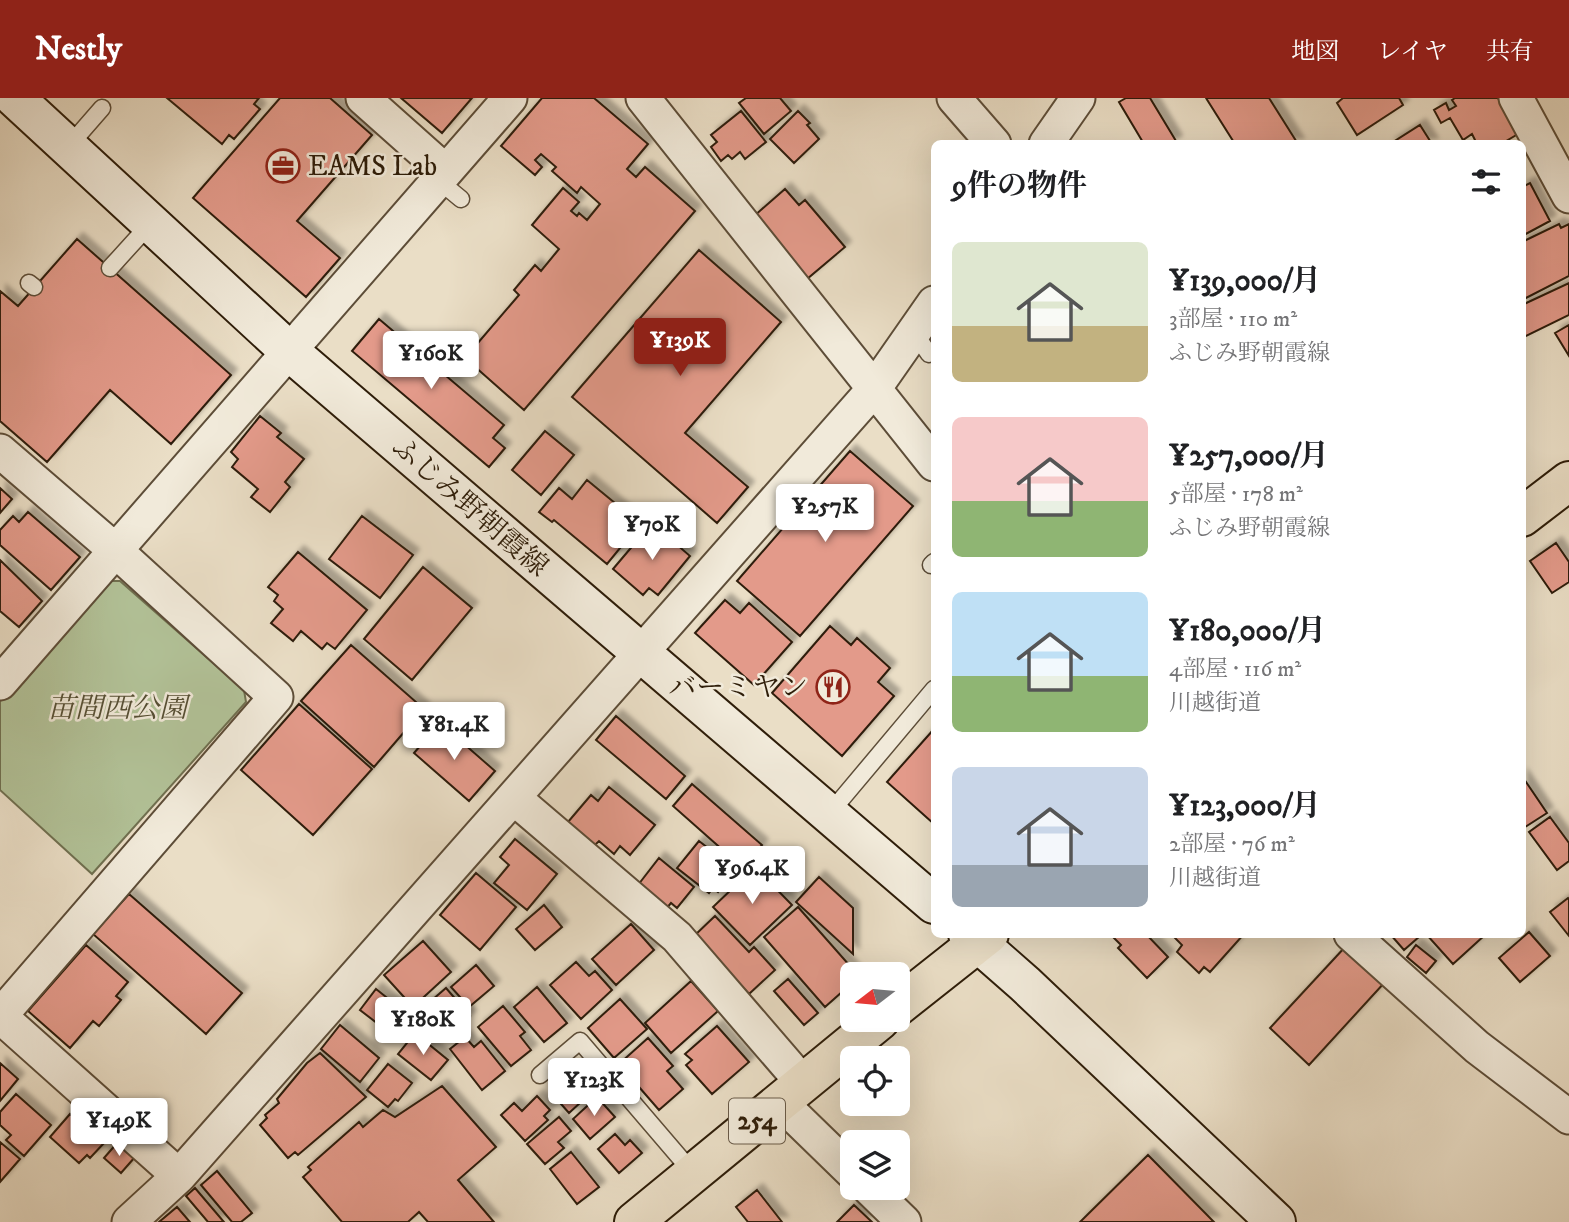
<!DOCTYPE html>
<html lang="ja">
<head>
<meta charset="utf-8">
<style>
	:root { --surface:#fff; --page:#f2f2f2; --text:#202124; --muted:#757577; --accent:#8f2418 }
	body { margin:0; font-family:"IM FELL DW Pica","Noto Serif JP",serif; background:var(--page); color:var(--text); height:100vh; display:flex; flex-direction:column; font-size:26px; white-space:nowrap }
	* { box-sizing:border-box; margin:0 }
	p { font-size:23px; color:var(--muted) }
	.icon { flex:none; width:38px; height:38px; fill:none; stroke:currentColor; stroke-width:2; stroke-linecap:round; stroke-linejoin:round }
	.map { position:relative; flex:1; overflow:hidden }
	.side { position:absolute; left:931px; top:42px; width:595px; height:798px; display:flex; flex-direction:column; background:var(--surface); border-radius:10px; box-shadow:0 7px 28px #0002 }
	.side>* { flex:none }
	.needle { width:46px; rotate:254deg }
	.tools { position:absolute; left:840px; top:864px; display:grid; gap:14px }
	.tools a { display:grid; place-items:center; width:70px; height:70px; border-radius:10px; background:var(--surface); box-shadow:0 7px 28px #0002; font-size:35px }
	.price { position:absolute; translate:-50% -60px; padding:0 16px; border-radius:7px; background:#fff; color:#222; font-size:23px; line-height:46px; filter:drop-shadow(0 2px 4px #0008) }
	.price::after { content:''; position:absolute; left:50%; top:42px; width:21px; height:16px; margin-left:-10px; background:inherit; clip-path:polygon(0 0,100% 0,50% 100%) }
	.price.active { background:var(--accent); color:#fff }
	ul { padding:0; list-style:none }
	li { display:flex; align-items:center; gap:21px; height:175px; padding:0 21px }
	li span { display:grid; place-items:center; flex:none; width:196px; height:140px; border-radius:10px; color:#555 }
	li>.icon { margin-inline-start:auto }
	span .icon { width:84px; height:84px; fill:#fffc; stroke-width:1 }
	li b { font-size:30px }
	h2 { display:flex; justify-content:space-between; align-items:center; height:84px; padding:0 21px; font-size:30px }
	header { display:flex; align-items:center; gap:42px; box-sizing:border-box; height:98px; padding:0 35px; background:var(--accent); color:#fff }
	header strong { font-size:33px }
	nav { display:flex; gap:38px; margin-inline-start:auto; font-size:24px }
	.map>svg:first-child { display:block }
</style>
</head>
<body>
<header>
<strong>Nestly</strong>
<nav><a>地図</a><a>レイヤ</a><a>共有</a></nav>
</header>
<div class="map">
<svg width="1569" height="1124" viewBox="0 0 1569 1124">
	<defs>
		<filter id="shadow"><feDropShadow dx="6" dy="-6" stdDeviation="2" flood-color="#0004"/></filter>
	</defs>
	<rect width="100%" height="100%" fill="#eadec6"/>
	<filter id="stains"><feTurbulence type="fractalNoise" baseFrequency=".00286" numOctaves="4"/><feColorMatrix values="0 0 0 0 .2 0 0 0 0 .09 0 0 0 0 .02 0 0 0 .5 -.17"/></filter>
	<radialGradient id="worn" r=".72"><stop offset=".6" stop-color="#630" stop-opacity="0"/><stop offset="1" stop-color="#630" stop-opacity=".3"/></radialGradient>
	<path fill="#b2c298" stroke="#707050" stroke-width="2" d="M105,483h15l124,109 2,12 -154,172 -92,-84v-89z"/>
	<path fill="#e39a8a" stroke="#2e1d09" stroke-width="2" filter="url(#shadow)" d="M167,0h92l-5,6 6,5 -26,30 -5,-4 -7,9z
		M280,0h50l42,37 -75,86 43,37 -34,39 -113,-99z
		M401,0h71l-30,35z
		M542,0h52l54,46 -21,25 9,8 9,-10 50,44 -171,199 -59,-52 54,-63 -5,-5 21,-25 6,6 18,-22 -27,-24 31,-37 16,14 -8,9 6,5 2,-3 8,7 13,-16 -19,-17 -4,6 -25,-22 4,-4 -15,-13 -6,6 7,7 -7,8 -34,-29z
		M746,0h34l11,13 -27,23 -25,-31z
		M1126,0h24l26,43 -4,3h-28l-25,-42z
		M1206,0h63l29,46h-63z
		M1399,0l4,7 -46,30 -20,-32 6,-5z
		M1455,0h43l20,36 -17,10h-24l-5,-10 -9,6 -13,-22 -9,5 -7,-13 12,-7 3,7 7,-4 -4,-6z
		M741,13l25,31 -21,17 -5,-7 -8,7 -4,-4 -7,6 -10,-14 6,-5 -6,-7z
		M798,13l12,12 -3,2 12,14 -25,24 -24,-24z
		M1420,27l12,19h-42z
		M1530,85l20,38 -28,15v-49z
		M785,91l14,16 6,-5 40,47 -38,32 -53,-63z
		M1559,126l2,4 8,-4v52l-47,24v-58z
		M77,141l154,136 -60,69 -61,-54 -63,72 -47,-41v-130l18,15z
		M699,152l82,72 -96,111 63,54 -31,36 -145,-126z
		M1569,185v32l-47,23v-33z
		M379,221l125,106 -11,13 12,10 -16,19 -137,-116z
		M1569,227v31l-14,-23z
		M260,318l21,17 -4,4 27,22 -19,23 5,5 -20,25 -19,-15 7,-8 -26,-22 6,-8 -7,-7z
		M545,333l29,24 -33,40 -29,-25z
		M850,353l63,55 -113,130 -63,-55z
		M587,382l46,38 -6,8 7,5 -27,33 -53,-44 -2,2 -13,-10 20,-24 13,11z
		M0,390l12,11 -12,14z
		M28,414l52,45 -29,33 -51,-45v-15l13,-14 6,6z
		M362,418l51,39 -33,43 -51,-39z
		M652,425l38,33 -32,39 -9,-7 -6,7 -30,-26z
		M1556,445l13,19v20l-17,11 -22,-32z
		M298,454l69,58 -32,39 -8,-6 -5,6 -21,-18 -8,10 -22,-18 12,-14 -9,-8 4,-6 -10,-8z
		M0,462l42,41 -23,26 -19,-16z
		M423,469l49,41 -60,72 -48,-41z
		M725,502l15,13 9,-10 43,39 -38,43 -59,-52z
		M830,528l21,19 6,-7 33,30 -12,14 16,14 -52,60 -70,-63z
		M351,547l73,64 -50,58 -73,-66z
		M299,606l73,65 -59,66 -72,-65z
		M616,618l69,60 -19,23 -70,-59z
		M440,625l55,48 -26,30 -55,-48z
		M934,631v95l-47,-42z
		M1522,678l25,37 -25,16z
		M692,686l70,61 -20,22 -69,-61z
		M609,689l46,38 -25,30 -10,-9 -6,8 -15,-13 -4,4 -27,-23 23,-27 7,6z
		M1550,719l19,26v18l-12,9 -28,-38z
		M515,741l42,35 -30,36 -33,-27 15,-18 -9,-8z
		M699,743l37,29 -18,22 -5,-4 -4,5 -32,-25z
		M659,760l35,29 -17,21 -6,-5 -5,6 -28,-24z
		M755,769l37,38 -42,40 -37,-38z
		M476,775l40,34 -36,43 -40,-35z
		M819,779l34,31v46l-57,-52z
		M129,796l113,99 -36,41 -113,-100z
		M1568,800l1,1v37l-19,-24z
		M544,807l18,22 -27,23 -19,-21z
		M798,809l60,68h-6v8l-27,24 -61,-70z
		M715,818l34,36 5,-5 21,23 -26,24 -55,-58z
		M631,826l23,26 -38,35 -24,-26z
		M1529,834l21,24 -30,26 -21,-24z
		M1110,836h36l22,23 -21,21 -29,-30 3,-3z
		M1178,836h66l-34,38 -6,-5 -5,6 -22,-21 5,-7 -7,-7z
		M1390,836h29l1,2 -16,14z
		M1426,836h60l-33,30z
		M423,843l28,31 -38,35 -29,-32z
		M86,847l42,37 -12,14 5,4 -22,26 -6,-5 -23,27 -42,-37z
		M1416,847l20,16 -10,12 -19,-16z
		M1346,848l39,36 -76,83 -39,-37z
		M576,864l13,14 6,-5 17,19 -31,29 -31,-34z
		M476,867l18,21 -25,21 -18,-20z
		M788,881l30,34 -14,12 -30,-34z
		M691,883l27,30 -47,42 -26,-30z
		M537,889l30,36 -23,19 -30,-35z
		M446,890l24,28 -28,25 -25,-28z
		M376,891l35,28 -16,20 -35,-27z
		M620,901l27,30 -33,29 -26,-30z
		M503,908l22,26 -5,4 11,14 -20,16 -33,-39z
		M340,927l39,33 -19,24 -39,-33z
		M717,928l32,36 -37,32 -26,-29 6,-5 -7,-6z
		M415,935l33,27 -17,20 -33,-26z
		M465,939l9,10 7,-6 24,30 -23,19 -32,-41z
		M648,940l25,28 -6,5 16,18 -24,21 -40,-46z
		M320,955l46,44 -68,58 -3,-3 -7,6 -28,-33 7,-7 -2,-3 14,-12 -2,-4 30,-36z
		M0,965l18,16 -18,22z
		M388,966l24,19 -14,18 -3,-2 -7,8 -21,-17z
		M580,976l14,16 -25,23 -15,-17z
		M442,988l54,61 -38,33 36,42h-66l-9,-10 -11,10h-66l-39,-45 8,-7 -3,-3 51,-45 4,5 20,-17 12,7z
		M16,996l35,31 -27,31 -18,-16 5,-5 -11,-10v-13z
		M537,998l13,14 -6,6 4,4 -23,21 -24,-26 13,-12 8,8z
		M597,999l18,20 -25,22 -17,-20z
		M70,1016l34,29 -14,15 -3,-3 -8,8 -29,-26z
		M559,1019l12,14 -13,11 6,6 -19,16 -18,-20z
		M615,1036l10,11 5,-5 12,13 -23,20 -21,-24z
		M0,1044l20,17 -20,23z
		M118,1044l17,15 -14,16 -17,-15z
		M571,1054l28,35 -22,17 -27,-35z
		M1148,1057l66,67h-134z
		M217,1073l35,42 -11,9h-9l-31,-37z
		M195,1090l29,34h-16l-22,-26z
		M757,1092l25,32h-34l-12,-15z
		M854,1107l18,17h-35z
		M177,1109l13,15h-31z"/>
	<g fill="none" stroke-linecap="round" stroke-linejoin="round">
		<defs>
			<path id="lane" d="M68,49l34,-39
				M438,82l23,19
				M110,170l40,-44
				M29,185l5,4
				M914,234l15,22
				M931,467l3,-3
				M829,716l105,-125
				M540,977l40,-34 113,132"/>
			<path id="street" d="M363,0l82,73
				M643,0l291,366
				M954,0l40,46
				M1516,0l53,98
				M1046,46l32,-46
				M0,353l115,99 161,147 -276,319
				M0,585l510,-585
				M514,700l163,139 125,145
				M1351,836l126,113 92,70
				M0,918l179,160 695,-787 60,-86
				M780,1004l72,70
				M869,1090l35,34
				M129,1124l50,-46"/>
			<path id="secondary" d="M15,0l274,253 645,553
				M968,836l57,50 251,238"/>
			<path id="highway" d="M1522,419l47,-36
				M898,908l91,-72
				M634,1124l246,-202"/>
		</defs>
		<use href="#lane" stroke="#5d4d38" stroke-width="19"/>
		<use href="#street" stroke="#5d4d38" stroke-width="37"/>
		<use href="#secondary" stroke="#2e1d09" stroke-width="42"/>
		<use href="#highway" stroke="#2e1d09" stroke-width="42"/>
		<use href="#lane" stroke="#f1eada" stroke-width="16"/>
		<use href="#street" stroke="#f1eada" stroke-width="33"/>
		<use href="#secondary" stroke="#f1eada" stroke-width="38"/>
		<use href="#highway" stroke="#eadec6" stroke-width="38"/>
	</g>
	<defs>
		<symbol id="office-ring" viewBox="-11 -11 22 22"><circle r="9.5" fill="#f1eada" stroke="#8f2418" stroke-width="1.5"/><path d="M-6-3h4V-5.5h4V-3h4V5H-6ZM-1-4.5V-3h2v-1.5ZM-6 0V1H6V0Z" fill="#8f2418"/></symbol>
		<symbol id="restaurant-ring" viewBox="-11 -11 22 22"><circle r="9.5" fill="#f1eada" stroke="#8f2418" stroke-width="1.5"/><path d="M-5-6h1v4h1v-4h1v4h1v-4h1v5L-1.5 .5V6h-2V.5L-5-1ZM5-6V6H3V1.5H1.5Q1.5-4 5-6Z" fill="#8f2418"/></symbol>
	</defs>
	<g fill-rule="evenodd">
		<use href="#office-ring" x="264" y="49" width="38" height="38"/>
		<use href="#restaurant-ring" x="814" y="570" width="38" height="38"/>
	</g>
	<g text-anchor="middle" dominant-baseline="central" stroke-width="5" stroke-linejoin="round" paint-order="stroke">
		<rect fill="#f1eada" stroke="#685a48" stroke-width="2" x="729" y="1000.5" width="56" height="45" rx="5"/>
		<g font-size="26" font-weight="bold" fill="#2e1d09">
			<text x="757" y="1023">254</text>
		</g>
		<g font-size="28" fill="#2e1d09" stroke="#f1eada" text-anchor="start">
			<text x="308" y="68">EAMS Lab</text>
			<text x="808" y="589" text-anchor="end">バーミヤン</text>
		</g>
		<g font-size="28" fill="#2e1d09" stroke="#f1eada">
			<text transform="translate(470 409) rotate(41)">ふじみ野朝霞線</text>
		</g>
		<g font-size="28" font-style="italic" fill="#564f34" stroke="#f1eada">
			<text x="117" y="610">苗間西公園</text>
		</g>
	</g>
	<rect width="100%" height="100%" filter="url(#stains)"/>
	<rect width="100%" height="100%" fill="url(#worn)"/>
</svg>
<div class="tools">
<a><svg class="needle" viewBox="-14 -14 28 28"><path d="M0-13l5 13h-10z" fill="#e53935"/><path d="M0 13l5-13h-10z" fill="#757577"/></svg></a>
<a><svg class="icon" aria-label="locate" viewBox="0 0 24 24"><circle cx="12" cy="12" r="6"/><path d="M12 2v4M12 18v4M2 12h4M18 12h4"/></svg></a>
<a><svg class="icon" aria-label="layers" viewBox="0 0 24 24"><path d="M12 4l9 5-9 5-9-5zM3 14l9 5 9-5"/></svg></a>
</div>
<b class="price active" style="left:680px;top:280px">¥139K</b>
<b class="price" style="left:431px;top:293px">¥160K</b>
<b class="price" style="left:825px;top:446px">¥257K</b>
<b class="price" style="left:652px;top:464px">¥70K</b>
<b class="price" style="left:454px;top:664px">¥81.4K</b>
<b class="price" style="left:752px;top:808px">¥96.4K</b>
<b class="price" style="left:423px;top:959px">¥180K</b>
<b class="price" style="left:594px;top:1020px">¥123K</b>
<b class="price" style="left:119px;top:1060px">¥149K</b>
<section class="side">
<h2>9件の物件<svg class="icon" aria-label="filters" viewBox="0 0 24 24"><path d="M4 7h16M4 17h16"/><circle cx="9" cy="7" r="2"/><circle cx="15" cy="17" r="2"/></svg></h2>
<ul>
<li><span style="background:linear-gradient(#dfe7d0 60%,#c2b280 0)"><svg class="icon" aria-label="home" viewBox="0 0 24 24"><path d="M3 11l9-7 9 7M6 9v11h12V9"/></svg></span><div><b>¥139,000/月</b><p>3部屋 · 110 m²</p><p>ふじみ野朝霞線</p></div></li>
<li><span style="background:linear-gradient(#f6c9c9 60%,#8fb573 0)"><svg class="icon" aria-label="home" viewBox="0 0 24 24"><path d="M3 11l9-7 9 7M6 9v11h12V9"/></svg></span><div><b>¥257,000/月</b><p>5部屋 · 178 m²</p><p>ふじみ野朝霞線</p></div></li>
<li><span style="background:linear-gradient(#bfe0f5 60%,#8fb573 0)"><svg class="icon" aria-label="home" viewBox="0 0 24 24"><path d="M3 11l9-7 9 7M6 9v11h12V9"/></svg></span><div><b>¥180,000/月</b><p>4部屋 · 116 m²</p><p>川越街道</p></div></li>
<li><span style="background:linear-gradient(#c9d6e8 70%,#9aa5b1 0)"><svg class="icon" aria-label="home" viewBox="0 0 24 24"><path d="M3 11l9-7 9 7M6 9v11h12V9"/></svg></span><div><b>¥123,000/月</b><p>2部屋 · 76 m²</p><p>川越街道</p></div></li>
</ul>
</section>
</div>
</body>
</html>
